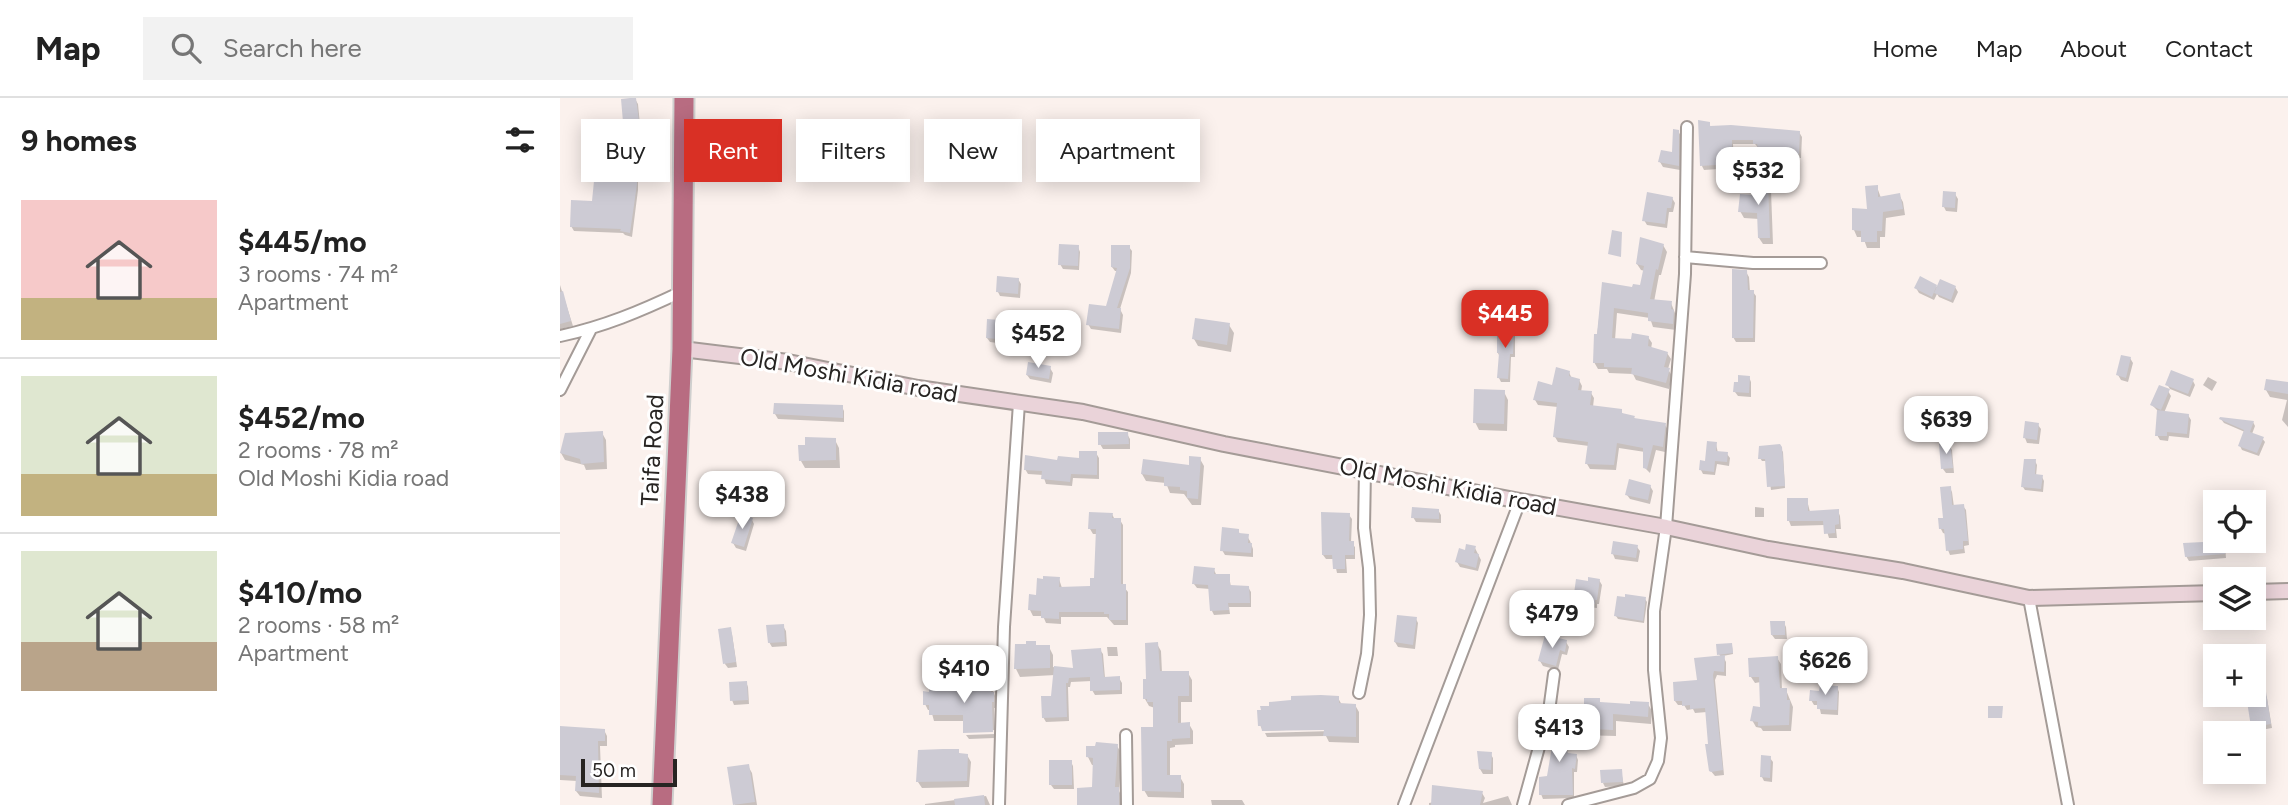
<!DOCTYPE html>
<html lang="en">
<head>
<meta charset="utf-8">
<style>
	:root { --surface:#fff; --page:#f2f2f2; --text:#222; --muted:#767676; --line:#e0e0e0; --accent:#d93025 }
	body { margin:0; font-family:Figtree,sans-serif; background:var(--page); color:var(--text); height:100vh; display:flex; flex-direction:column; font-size:26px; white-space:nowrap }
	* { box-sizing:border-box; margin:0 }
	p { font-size:23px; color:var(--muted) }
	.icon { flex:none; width:38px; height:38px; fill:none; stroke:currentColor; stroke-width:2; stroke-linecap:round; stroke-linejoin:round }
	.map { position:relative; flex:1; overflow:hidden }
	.side { display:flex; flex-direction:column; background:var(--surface); width:560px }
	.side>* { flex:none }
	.guide { position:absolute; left:21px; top:21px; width:665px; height:63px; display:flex; gap:14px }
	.buttons { position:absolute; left:1643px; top:392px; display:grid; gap:14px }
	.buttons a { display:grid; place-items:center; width:63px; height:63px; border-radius:0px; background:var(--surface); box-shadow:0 4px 18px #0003; font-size:35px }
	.scale { position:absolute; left:21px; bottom:18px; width:96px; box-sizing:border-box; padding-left:7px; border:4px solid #272422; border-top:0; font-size:19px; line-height:24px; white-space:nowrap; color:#272422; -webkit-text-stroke:5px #fff; paint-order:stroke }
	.price { position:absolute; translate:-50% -60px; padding:0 16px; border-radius:14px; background:#fff; color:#222; font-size:23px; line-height:46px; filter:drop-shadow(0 2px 4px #0008) }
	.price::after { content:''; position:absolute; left:50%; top:42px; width:21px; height:16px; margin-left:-10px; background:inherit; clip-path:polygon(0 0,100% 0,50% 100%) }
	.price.current { background:var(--accent); color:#fff }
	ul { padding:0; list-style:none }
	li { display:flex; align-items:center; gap:21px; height:175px; padding:0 21px }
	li+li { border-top:2px solid var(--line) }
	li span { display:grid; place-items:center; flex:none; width:196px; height:140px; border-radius:0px; color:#555 }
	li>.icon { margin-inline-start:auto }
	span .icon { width:84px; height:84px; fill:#fffc; stroke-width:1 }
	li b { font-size:30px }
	h2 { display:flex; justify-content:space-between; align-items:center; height:84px; padding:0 21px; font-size:30px }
	.tag { padding:0 24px; border-radius:0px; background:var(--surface); box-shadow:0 4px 18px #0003; font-size:24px; line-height:63px }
	.tag.current { background:var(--accent); color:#fff }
	header { display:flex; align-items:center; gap:42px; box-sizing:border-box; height:98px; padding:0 35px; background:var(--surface); border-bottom:2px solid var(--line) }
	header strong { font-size:33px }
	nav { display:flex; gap:38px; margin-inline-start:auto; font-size:24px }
	.search { width:490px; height:63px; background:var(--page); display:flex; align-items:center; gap:18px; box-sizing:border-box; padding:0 24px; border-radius:0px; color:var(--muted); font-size:26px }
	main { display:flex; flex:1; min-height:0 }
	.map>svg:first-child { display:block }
</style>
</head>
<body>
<header>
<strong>Map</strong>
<div class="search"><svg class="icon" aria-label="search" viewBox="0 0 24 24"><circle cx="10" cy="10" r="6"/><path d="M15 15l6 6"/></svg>Search here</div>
<nav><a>Home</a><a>Map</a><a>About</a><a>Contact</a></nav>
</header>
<main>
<section class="side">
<h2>9 homes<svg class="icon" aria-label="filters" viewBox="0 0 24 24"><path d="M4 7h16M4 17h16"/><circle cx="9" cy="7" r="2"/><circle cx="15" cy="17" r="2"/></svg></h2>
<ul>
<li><span style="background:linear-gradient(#f6c9c9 70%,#c2b280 0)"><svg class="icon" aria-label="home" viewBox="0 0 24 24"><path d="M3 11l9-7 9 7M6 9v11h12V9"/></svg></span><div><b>$445/mo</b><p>3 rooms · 74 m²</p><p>Apartment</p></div></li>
<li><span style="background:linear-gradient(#dfe7d0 70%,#c2b280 0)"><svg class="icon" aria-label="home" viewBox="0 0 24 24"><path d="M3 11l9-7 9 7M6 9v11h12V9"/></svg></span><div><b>$452/mo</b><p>2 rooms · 78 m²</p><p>Old Moshi Kidia road</p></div></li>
<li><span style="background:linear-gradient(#dfe7d0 65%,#b9a48a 0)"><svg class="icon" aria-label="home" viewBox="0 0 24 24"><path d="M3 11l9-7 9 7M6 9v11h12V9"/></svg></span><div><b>$410/mo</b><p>2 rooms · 58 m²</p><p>Apartment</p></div></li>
</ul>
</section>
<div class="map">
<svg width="1728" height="707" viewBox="0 0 1728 707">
	<rect width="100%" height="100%" fill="#fbf1ed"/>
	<path fill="#0003" d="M75,1l3,5 2,21 -12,1 -3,-4z
		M1149,26l2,3 88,5 3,5 -1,21h-8l-3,-4 -28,-2 -7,-8h-22l1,24 -30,2 -2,-4z
		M1118,33l3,5 -1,34 -17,-3 -3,-5 14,-8z
		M76,48l2,5v39l-6,47 -7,-2 -2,-2 -49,-2 -3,-5 23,-23z
		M1207,85l4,7 2,54h-10l-4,-6v-19l-15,-1 -4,-7z
		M1317,89l4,11 18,-3 4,7 2,13 -19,3 -1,19h-5v11h-13l-4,-11h-6l-3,-7 15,-19z
		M1395,96l3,5 -1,13 -11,-1 -2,-4z
		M1112,100l3,5 -2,9h-4l-2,16 -20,-3 -3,-5z
		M1103,147l4,7 -6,23h-2l-5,27 17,1 6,15 -1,12 -23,-3 -3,-9 -33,-5 -2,27 17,1 16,-4 4,6 -1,6 16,4 4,6 -3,10 4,7 -3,13 -33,-9 -3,-6 -24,-1 -2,-4h-9l-4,-7 9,-78 30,5 8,-2 4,-16 -4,-1 -4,-6z
		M518,149l2,5 -1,18 -16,-1 -3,-5z
		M569,149l3,4 -1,22 -11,36 3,6 -2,18 -30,-4 -3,-5 20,-16 10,-37h-3l-3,-4z
		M1186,174l3,5 1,15h3l3,4 -1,46h-19l-3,-5z
		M458,181l3,5 -1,14 -20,-2 -2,-4z
		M0,187l13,41 -13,3z
		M1376,188l2,3 17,-2 3,5 -5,11 -14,-6 -2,-3 -3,6 -15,-7 -3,-5z
		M928,200l3,5 -1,10 -17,-1 -3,-5z
		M451,224l2,5 -1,18 -22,-3 -3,-4z
		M669,227l5,8 -3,19 -33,-6 -4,-7z
		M953,231l2,4v24h-4l-1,25h-9l-2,-4 1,-21 -2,-4z
		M1570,260l3,5 -5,19 -7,-2 -3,-5z
		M490,270l3,5 -2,10 -21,-4 -3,-4z
		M1009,274l3,7 7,1 3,6 -1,6 10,1 3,5 -1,9 28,4 3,5 10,1 1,3 30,5 3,5 -3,22 -9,-2 -6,23 -5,-5v-16l-26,-4 -3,22 -26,-1 -3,-5 2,-18 -31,-4 -3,-5 3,-30 -20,-2 -3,-5z
		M1189,279l2,5v15l-13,-1 -3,-4z
		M1648,279l9,5 -5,9 -9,-6z
		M1633,283l2,4 -5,12 -20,-8 -3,-5z
		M1728,287v42l-6,-7 5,-20 -17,-3 -4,-7z
		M1608,293l3,5 -7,17 24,2 3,5 -2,18 -20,-2 -1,5 -8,-1 -3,-5 1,-24 -6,-6z
		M944,294l4,8 -1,31 -28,-1 -4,-8z
		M282,309l2,4v11l-66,-3 -3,-5z
		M1661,321l32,3 2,4 -3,8 10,4 3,4 -6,14 -17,-6 -2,-4 5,-14 -21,-9z
		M1478,327l3,4 -2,15 -12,-1 -2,-5z
		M42,335l4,7 1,29 -21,1 -2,-5 -19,-5 -4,-7z
		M567,336l3,5v10h-27l-3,-5z
		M275,342l4,8 1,20h-35l-4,-7z
		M1156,346l2,9 9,1 3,4 -1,8 -12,-2 -2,11 -12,-1 -2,-4z
		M1389,347l3,5 2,23h-8l-3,-4z
		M1219,348l4,6 2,36 -14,2 -4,-29h-5l-2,-3z
		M536,355l3,5v21l-26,-1 -1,8 -26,-2 -3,-9 -15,-1 -3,-5 34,-8 22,-1z
		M640,361l4,7 -3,39h-9l-8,-11 -14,-1 -4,-10 -20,-2 -4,-7 48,-7z
		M1475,363l2,4 -1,11 6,1 2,4 -1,11 -18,-2 -2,-3z
		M1090,388l3,5 -3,13 -20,-5 -3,-4z
		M1390,390l2,4 2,15 9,-1 3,4 3,35 -5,1 1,7 -15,2 -2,-5 -2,-16 -3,-1 -2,-4 4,-9z
		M1247,402l3,12 28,-1 2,5 1,13h-5l1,9h-8l-4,-13 -34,1 -2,-5z
		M1195,409l9,1v9h-9z
		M878,412l3,5v8l-25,-1 -3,-5z
		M552,416l3,6h5l3,5v61l5,6v33h-14l-7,-8h-46v7l-15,-1 -3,-7h-10l-3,-6 7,-13 22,-18 3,9h29l4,-8 2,-46h-4l-3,-5z
		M789,417l3,4 -1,24 4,4v12h-9l1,14h-10l-3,-14h-8l-3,-4z
		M192,422l2,4 -8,27 -10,-3 -3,-5z
		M678,433l3,4 6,1 3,5 3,8v8l-28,-2 -3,-5z
		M1663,444l2,4 1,12 -37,3 -3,-5z
		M1077,449l3,4 -2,11 -23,-3 -2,-5z
		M915,450l6,12 -3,11 -18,-4 -3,-5 9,-10z
		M654,472l2,4 13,2 2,11h17l3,5v15h-22l1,7 -16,1 -2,-4 -2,-22 -13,-1 -3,-4z
		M1039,482l3,5 -3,19h-2v4l-19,-2 -3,-5 14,-18z
		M1085,501l2,3 -3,21 -26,-4 -2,-3z
		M856,521l2,4 -3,26 -17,-2 -3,-5z
		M1224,525l2,4 1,12h-12l-3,-4z
		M223,528l3,5 1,15 -15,1 -3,-5z
		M170,531l2,5 5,33 -9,1 -3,-4z
		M1006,544l3,5 -2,8 -5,-1 -4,16 -15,-4 -3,-5z
		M475,545l2,4h12l4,8v12l21,3 26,-20 3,4 2,24h14l3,5v11l-27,1 -3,-5v-9l-21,1 -1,5h-2l1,34 -23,1 -3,-5 10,-20 2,-22 -35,2 -4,-8 1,-24z
		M597,546l4,7 1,22h26l4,7v22h-11v22h8l4,7v13l-18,1v2l-5,1v29h10l4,7v14l-36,-1 -4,-7 11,-61v-21l-6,-2 -4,-7z
		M1172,548l1,8 -10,2 3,6v14l-9,-1 -2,5 9,95 -9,1 -5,-6 -3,-58 -12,1 -2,-4 -6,1 -3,-5h-6l-3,-4 24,-19 22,-25 -2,-3z
		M547,549h10l1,9h-10z
		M1217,560l4,6 1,26h4l7,17 -2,24h-28l-2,-3 -5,-1 -4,-7 9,-11v-27l-6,1 -4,-6z
		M186,584l2,5 1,17 -15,1 -2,-5z
		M430,587l7,15 -1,8h-2l1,22 -29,2v1l-1,-12h-31l-3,-11h-3l-3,-6z
		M1277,589l2,5 -1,23 -17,-1 -2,-9h-5l-3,-5 10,-7z
		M1705,595l2,5 5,30 -17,3 -3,-5z
		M778,600l4,7h13l4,7v31l-30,-1 -3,-6 -59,1 -2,-4 67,-2v-3l-69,3 -3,-6z
		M1039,602l2,4 31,2 16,-2 4,7 -1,13 -35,-3v15l-39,-1 -4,-8z
		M974,622l3,5 -1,9 -13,-2 -3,-4z
		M1009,623l3,4 -5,29 9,1 2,5 -1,12h-3v26l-31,1 -2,-5z
		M0,630l44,2 3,6v10h-7l2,52 -22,-2 -4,-5 1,-10 -17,-1z
		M435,636v4l-26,1 -3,-4z
		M557,648l5,8 -3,37 3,6v8h-43l15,-16 1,-24h-3l-4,-8z
		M398,653l2,4h7l4,7 -2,25 -47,1 -4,-6z
		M930,655l3,5v16h-10l-3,-5z
		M1210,660l3,4 -1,20 -8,-1 -2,-4z
		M511,664l2,4 1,23h-20l-3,-4z
		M188,668l4,7 5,32h-22l-6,-36z
		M1061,673l3,15 -19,1 -2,-4z
		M922,695l3,5 -2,5 25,-7 4,9h-83v-2z
		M426,698l4,9h-65v-1z
		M651,702h31l3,5h-33z"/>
	<path fill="#cdcbd4" d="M70,0h6l3,23 -16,1 -2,-23z
		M1138,22l12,2v4l21,-1 69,6 -1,23h-11v-4l-30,-2 -1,-4h-4v-4h-21v24l-32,2z
		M1113,31l6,1v36l-21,-4 3,-12 11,2z
		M55,45l22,2v39l-7,49 -10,-2 1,-2 -51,-2 1,-27 21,1 3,-30 18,1z
		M1192,84h16l2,56h-12l-1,-25 -19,-1 2,-18 13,1z
		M1318,87v12l22,-4 3,16 -20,3 -1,19h-5v11h-16v-11l-9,-1v-22l15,1 -2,-23z
		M1383,93l13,1 -1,16 -13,-1z
		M1087,94l26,5 -2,11h-4l-2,16 -23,-3z
		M1052,132l10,2 -1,25 -13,-3z
		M1080,139l24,7 -6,26 -2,-1 -6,30 22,2 -1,8 3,1 -1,14 -25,-3v-8l-34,-5 -2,30 19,1 1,-6 17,3 -1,10 20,6 -4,15 6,1 -4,15 -35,-9 1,-6 -28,-1v-4h-11l1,-29h3l5,-52 30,5 1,-3 7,1 4,-19 -8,-2z
		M499,146l20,1 -1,21 -20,-1z
		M551,147h19v23l-13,40h4l-2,21 -33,-4 3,-21 17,2 11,-38 -6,-1z
		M1172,171l15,1 1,20h6l-1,48h-21z
		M437,178l22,2 -1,16 -22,-2z
		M1360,178l17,9 -5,12 -18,-9z
		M1380,181l16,7 -5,14 -17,-7z
		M3,193l8,30 -11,3v-32z
		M909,197l20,1 -1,13 -20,-1z
		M635,220l35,5 -3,22 -35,-6z
		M427,221l25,2 -2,19 -24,-2z
		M937,229h17l-1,27h-3l-2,25 -11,-1 2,-25h-2z
		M1561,257l10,2 -5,21 -10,-3z
		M468,264l23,4 -2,13 -23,-4z
		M996,269l14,4 -1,5 11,3 -2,11 14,1 -2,14 32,4v4l13,3 -1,2 32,5 -3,24 -10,-2 -6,24 -4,-1v-20l-26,-5 -3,22 -29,-1 3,-22 -35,-5 4,-34 -24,-3 5,-19 14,4z
		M1611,272l23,9 -6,15 -23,-9z
		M1178,277l12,1 -1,17 -16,-1 1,-10h4z
		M1706,281l22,3v12l-24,-4z
		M1599,287l11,4 -9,21 -11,-5z
		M914,291l31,1 -1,34 -31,-1z
		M214,305l69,2v13l-70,-4z
		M1597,312l32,4 -2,20 -20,-2v4h-12z
		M1660,319l34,4 -4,11 14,5 -7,16 -19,-7 6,-16 -25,-11z
		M1465,323l14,2 -2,17 -14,-2z
		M43,333l1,31 -23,2 -1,-5 -20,-6 5,-20z
		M538,334h30l1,12 -31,1z
		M245,339l31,1v22l-37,1 -1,-16h7z
		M1147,343l10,1 -1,9 12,1 -1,10 -12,-1 -1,11 -15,-2 1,-10 5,1z
		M1390,345l3,25 -12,1 -2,-25z
		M1220,346l2,3 3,39 -18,1 -2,-28h-7l1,-13z
		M519,353h18v24l-26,-1 -1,8 -29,-3 1,-8 -18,-1 1,-15 32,5 1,-4 21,2z
		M629,358l12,1 -3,42 -11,-1v-7l-7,-1v-3l-16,-1v-9l-23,-3 2,-15 46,6z
		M1464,361h12l-1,15 8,1 -2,14 -20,-2z
		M1069,381l22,6 -3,15 -23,-5z
		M1391,388l1,19 12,-1 4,37h-5v8l-17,2 -2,-22h-5l-1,-11h5l-3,-31z
		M1227,400h21v13l31,-2v15l-4,1v8l-11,1 -1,-13h-36z
		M852,409l27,2v10l-28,-1z
		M529,414l24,1 -1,5h9v66h5v36h-17v-6h-5v-2h-45v7l-18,-1v-7l-13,-1 1,-16 7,1 1,-17 6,1v-3l17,1 -1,10 31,-1v-8h4l2,-49h-8z
		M761,414l29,1 -1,28h5v14h-9v14h-12l-1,-14h-10z
		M181,416l12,4 -9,29 -13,-4z
		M662,429l17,2v4l10,1 -1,9h4l-1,10 -31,-2z
		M1053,443l25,4 -2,13 -25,-4z
		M1664,443l1,13 -40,3 -2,-14z
		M906,446l10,2 -2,7 5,1 -3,14 -21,-6 4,-14 6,2z
		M634,468l21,2 -1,6h16v11l19,1 1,17h-22l1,7 -19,1 -2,-26 -16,-1z
		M1028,479l12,2 -3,21h-2v4l-22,-3 3,-22 12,2z
		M1065,496l21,3 -3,24 -29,-5 3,-20 8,1z
		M837,517l20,2 -4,28 -19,-3z
		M1210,523h15v14h-14z
		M224,526l1,18 -17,1 -2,-18z
		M171,529l5,35 -13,2 -5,-35z
		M985,537l22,5 -2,12 -5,-2 -4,16 -18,-5z
		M466,543h10v4h14v23l-36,1 1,-25h11z
		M598,544l2,29h29v25h-11v27l12,-1v16l-18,1v2h-5v34h14v17l-39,-1 -1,-64h12v-25h-6v-3h-4v-20h3l-1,-36z
		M1172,545l1,10 -16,2 -1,-11z
		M541,550l3,29 16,-1v14l-30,1v-14l-21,1 -1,5h-2l1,34 -25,1 -1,-22h10l3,-30 19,2 -2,-18z
		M1165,557l-1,17 -10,-1 -1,4 10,95 -12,2 -2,-1 -4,-27h3l-3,-36 -15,1v-4l-8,1v-5h-8l-1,-19 24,-2 -3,-22z
		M1218,558l2,32h7v12h3l-1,25 -31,1v-4l-8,-1 3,-15 7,1 -1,-30h-10l-1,-19z
		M187,583l1,19 -18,1 -1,-19z
		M411,583l20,2v9h3v10h-2l1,30 -30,1v-18h-34v-10h-6v-14l6,1v-4h11v-3l22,1v-2h9z
		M1260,587l18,1 -1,24 -20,-1v-8h-8l1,-11 9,1z
		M1706,594l5,32 -20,3 -5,-32z
		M761,597l18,1v7l17,1v33l-33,-1 1,-6 -62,1 -1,-5h-3l-1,-16h4l-1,-4h9v-4l22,-2v-4z
		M1024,600h16v4l30,2v-3l19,1 -1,15 -35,-3v16l-41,-2v-21l12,1z
		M1428,608h15l-1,12h-14z
		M960,618l16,3 -2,11 -16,-2z
		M997,619l13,2 -4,31 2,3 9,1 -2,15 -3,-1 1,27h-34v-18l8,-1z
		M0,628l45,3v12h-7l1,52 -24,-2 1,-15 -16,-1z
		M536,644l22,2 -3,43h4v18h-42v-17l15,-1 1,-29 -7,-1v-11h9z
		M383,651h16v4l9,1 -1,27 -51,1 2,-32z
		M917,653l15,1 -1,18 -12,-1z
		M1201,657l10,1 -1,22 -10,-1z
		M489,662h23v25h-23z
		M189,666l6,38 -22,3 -6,-38z
		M1062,671l1,13 -22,1 -1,-13z
		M872,687l51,6 -3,14h-49z
		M424,697l1,10h-30l-1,-6z"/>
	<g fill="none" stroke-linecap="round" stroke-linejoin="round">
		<defs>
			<path id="street" d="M1125,159l68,6h68
				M0,238c43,-9 81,-25 121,-44
				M0,292l31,-61
				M1469,500l39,207
				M799,595l8,-39 3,-39 -1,-47 -5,-40 1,-58
				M566,637l1,70
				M439,707l5,-178 15,-224
				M844,707l116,-304
				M963,707l26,-94 5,-37
				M1008,707l66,-17 16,-9 8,-18 3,-23 -7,-68v-59l12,-84 19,-253 2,-147"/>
			<path id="secondary" d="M122,251l106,13 130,26 165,24 141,32 296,57 146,26 102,22 135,22 126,27 187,-5
				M1694,494l34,-1"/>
			<path id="highway" d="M102,707l20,-456 2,-251"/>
		</defs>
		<use href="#street" stroke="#a49b97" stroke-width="14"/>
		<use href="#secondary" stroke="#a49b97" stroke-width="18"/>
		<use href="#highway" stroke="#cfcfce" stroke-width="23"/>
		<use href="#street" stroke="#fff" stroke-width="10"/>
		<use href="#secondary" stroke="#ead3d9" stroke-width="14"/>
		<use href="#highway" stroke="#b86c81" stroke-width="19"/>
	</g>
	<g text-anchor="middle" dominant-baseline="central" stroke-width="6" stroke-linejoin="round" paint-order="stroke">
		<g font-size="24" fill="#272422" stroke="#fff">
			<text transform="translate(289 277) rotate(10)">Old Moshi Kidia road</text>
			<text transform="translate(92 352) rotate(-87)">Taifa Road</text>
			<text transform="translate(888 388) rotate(11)">Old Moshi Kidia road</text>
		</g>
	</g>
</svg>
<div class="buttons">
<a><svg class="icon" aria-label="locate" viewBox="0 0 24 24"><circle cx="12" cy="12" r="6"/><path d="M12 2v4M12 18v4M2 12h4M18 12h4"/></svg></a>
<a><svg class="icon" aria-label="layers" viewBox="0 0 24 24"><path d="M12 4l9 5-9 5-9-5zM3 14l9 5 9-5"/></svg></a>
<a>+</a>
<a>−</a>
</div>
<div class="scale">50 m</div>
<b class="price" style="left:1198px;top:109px">$532</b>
<b class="price current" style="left:945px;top:252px">$445</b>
<b class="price" style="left:478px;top:272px">$452</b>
<b class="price" style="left:1386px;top:358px">$639</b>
<b class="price" style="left:182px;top:433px">$438</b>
<b class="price" style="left:992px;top:552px">$479</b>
<b class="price" style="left:1265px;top:599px">$626</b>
<b class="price" style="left:404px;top:607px">$410</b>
<b class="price" style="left:999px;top:666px">$413</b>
<div class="guide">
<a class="tag">Buy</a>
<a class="tag current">Rent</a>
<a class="tag">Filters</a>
<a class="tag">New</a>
<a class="tag">Apartment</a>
</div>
</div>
</main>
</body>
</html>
